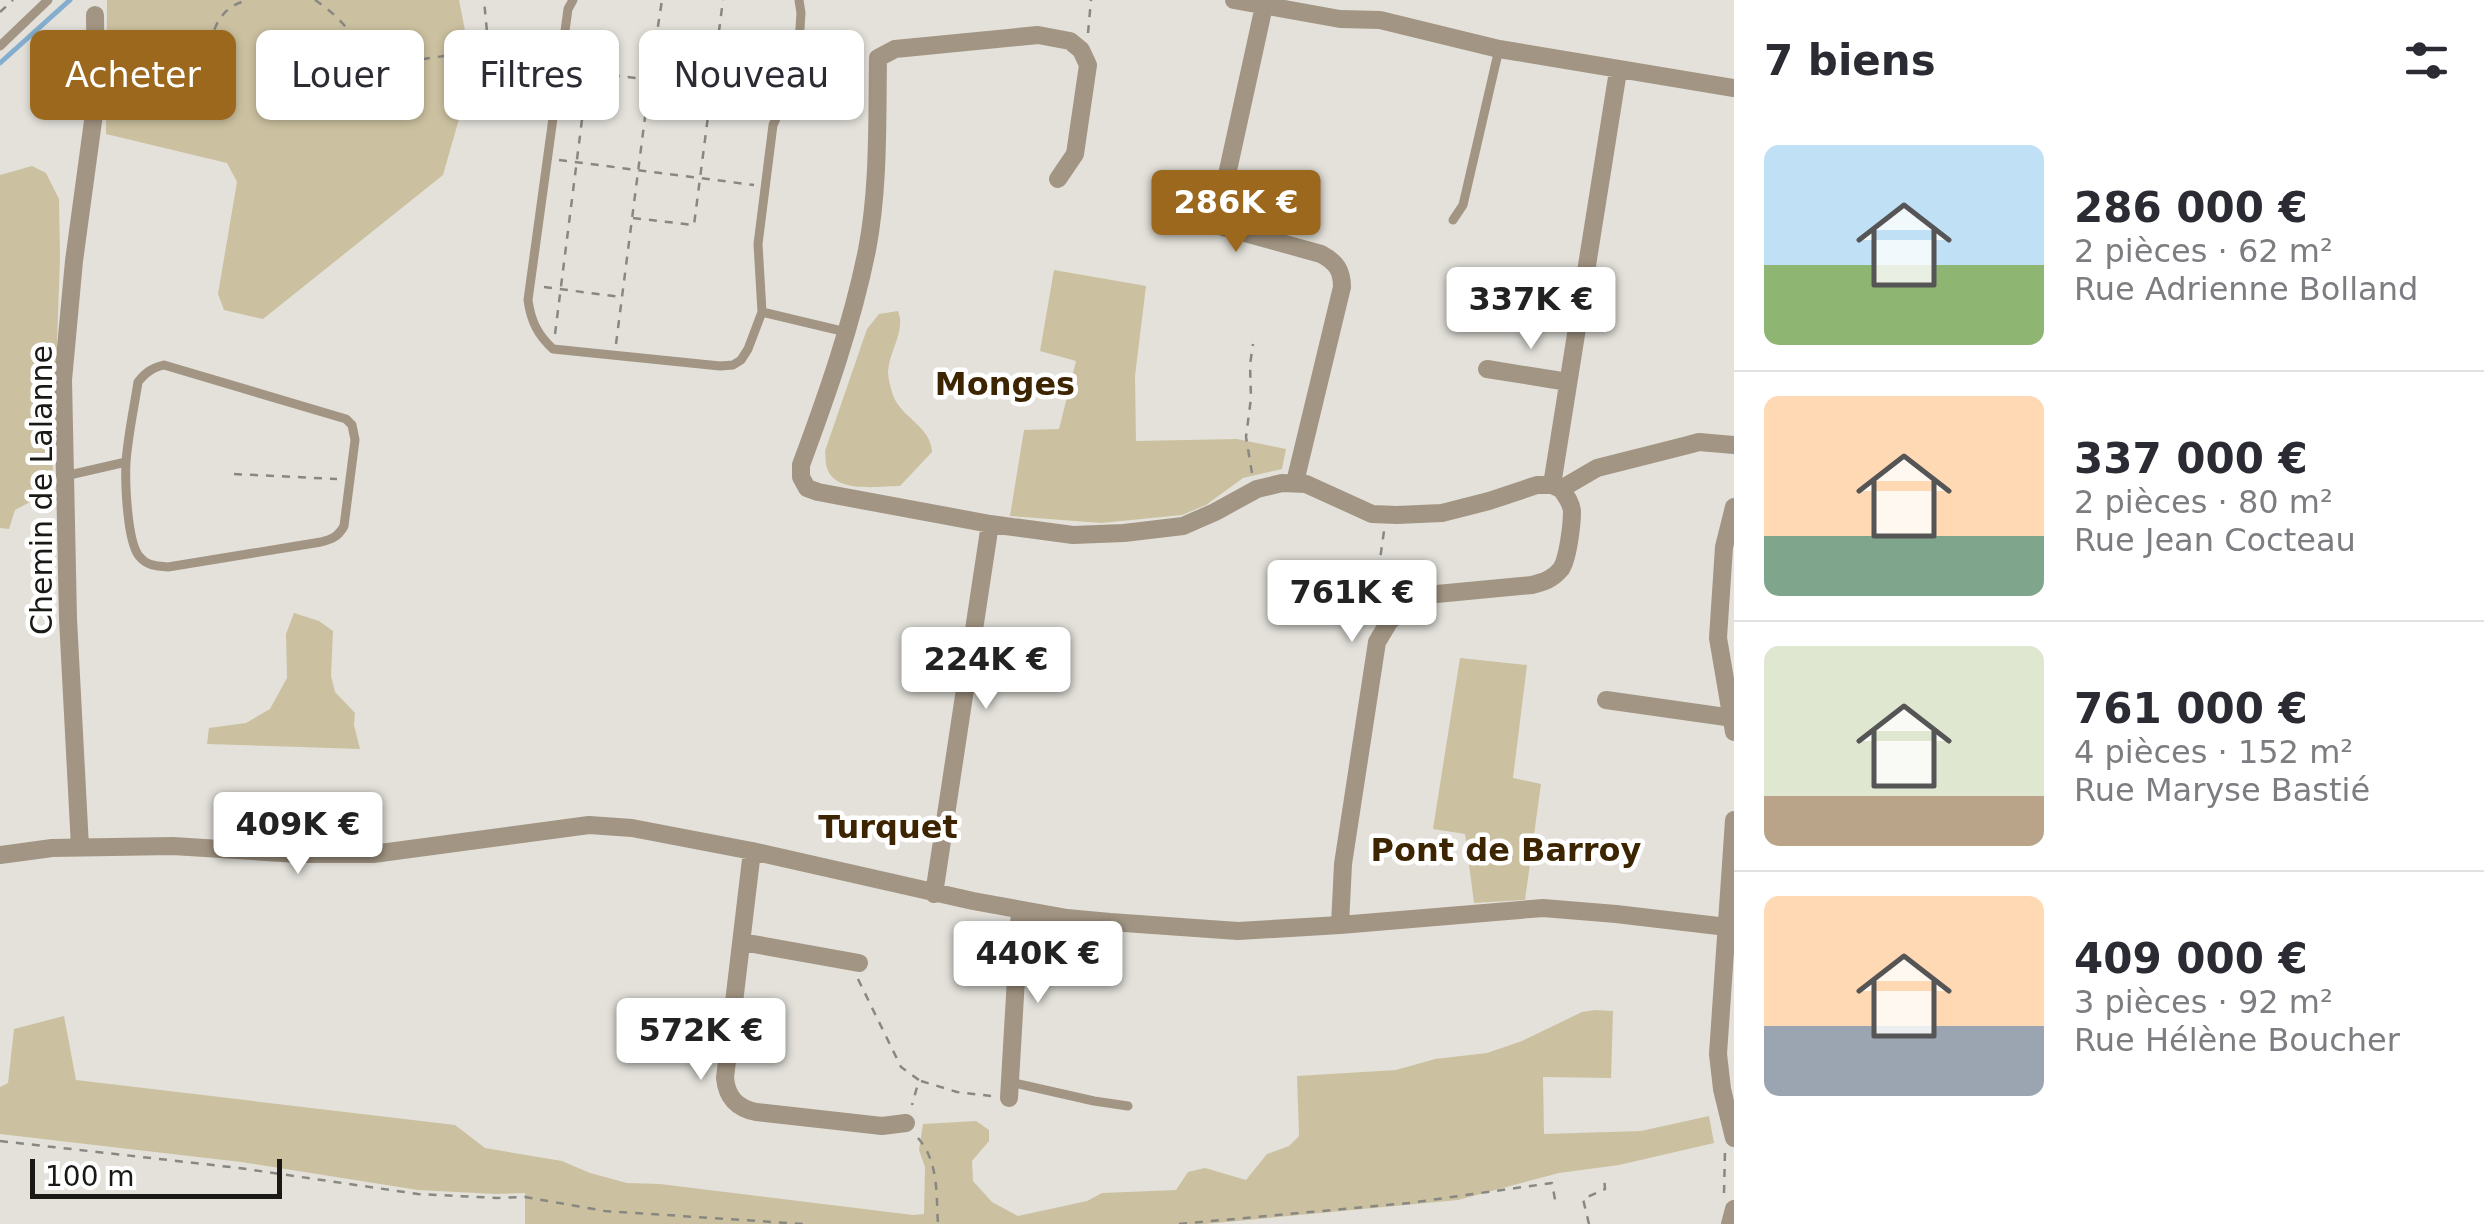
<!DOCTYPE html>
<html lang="fr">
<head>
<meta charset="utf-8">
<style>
	:root { --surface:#fff; --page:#f7f7f7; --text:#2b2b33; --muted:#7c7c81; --line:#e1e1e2; --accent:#9b681d }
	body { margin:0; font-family:"DejaVu Sans",sans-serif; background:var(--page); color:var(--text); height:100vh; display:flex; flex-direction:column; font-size:38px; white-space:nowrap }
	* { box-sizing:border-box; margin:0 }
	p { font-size:32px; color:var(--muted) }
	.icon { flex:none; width:55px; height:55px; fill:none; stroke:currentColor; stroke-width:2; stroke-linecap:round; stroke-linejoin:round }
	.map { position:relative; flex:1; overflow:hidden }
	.sheet { display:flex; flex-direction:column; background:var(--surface); width:750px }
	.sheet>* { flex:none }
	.hud { position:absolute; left:30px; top:30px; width:950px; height:90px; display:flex; gap:20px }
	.scale { position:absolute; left:30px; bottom:25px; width:252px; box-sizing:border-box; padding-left:10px; border:5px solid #1a1916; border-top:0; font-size:28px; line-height:35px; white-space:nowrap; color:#1a1916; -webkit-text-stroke:8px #fff; paint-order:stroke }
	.price { position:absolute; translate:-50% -85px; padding:0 22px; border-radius:10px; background:#fff; color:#222; font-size:32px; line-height:65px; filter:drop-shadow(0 2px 5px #0008) }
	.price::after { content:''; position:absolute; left:50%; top:60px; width:30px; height:22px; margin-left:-15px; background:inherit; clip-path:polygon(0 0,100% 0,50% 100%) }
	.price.on { background:var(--accent); color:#fff }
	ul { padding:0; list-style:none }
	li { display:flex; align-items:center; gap:30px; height:250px; padding:0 30px }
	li+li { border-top:2px solid var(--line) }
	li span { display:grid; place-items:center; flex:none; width:280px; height:200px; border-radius:15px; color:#555 }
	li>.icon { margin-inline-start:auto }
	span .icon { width:120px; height:120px; fill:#fffc; stroke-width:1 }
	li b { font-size:42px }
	h2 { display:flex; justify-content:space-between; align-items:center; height:120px; padding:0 30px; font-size:42px }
	.chip { padding:0 35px; border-radius:15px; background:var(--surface); box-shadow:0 2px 8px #0004; font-size:35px; line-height:90px }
	.chip.on { background:var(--accent); color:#fff }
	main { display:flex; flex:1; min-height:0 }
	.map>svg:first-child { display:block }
</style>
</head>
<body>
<main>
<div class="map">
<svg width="1734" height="1224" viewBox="0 0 1734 1224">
	<rect width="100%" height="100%" fill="#e3e1da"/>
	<path fill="#cbc1a0" d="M107,0h352l8,41 4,36 -28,98 -180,144 -39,-9 -6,-16 19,-112 -10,-19 -121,-29z
		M32,166l14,7 13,26 1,58 -8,233 -37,20 -6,19 -9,-1v-353z
		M1054,270l92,16 -11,90 1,65 101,-2 49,10 -4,20 -39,9 -37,27 -24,10 -81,8 -91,-7 14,-86 35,-1 17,-68 -36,-10z
		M898,311c8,21 -9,39 -10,61 0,6 3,17 5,23 8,23 38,31 39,57l-32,34c-21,0 -65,8 -73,-18 -2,-6 -1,-11 -2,-17l42,-122 12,-15z
		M294,613l25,8 14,10 -2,45 4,16 20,21 -1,12 6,24 -153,-5 2,-16 37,-5 24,-14 17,-31 -1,-44z
		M1460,658l67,7 -14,113 28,6 -16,116 -51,3 -9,-69 -32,-5z
		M1595,1010l18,1 -2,67 -68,-1 1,57 97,-3 68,-15 5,27 -95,22 -60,8 -101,27 -253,24h-680v-31l-29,1 -78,-4 -177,-28 -241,-28v-47l8,-4 6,-54 50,-13 12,64 379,45 30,23 77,13 28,12 37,10 33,1 253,31 11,-1 1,-47 -6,-17 4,-26 53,-3 13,9v11l-17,20 1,20 19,21 26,14 69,-15 15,-8 74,-3 12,-18 17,-4 41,12 21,-26 22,-8 10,-10 -2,-60 99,-6 39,-11 52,-6 35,-12 60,-29z"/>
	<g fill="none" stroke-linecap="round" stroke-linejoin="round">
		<path stroke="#83aece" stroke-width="5" d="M0,63l70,-63"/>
		<path stroke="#898782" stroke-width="2.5" stroke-dasharray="8 8" stroke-linecap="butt" d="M315,0c15,10 34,26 40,43 4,8 4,15 9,23l12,-2 19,-7 22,3 60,-9 9,-9 1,-10 -3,-32
			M0,12l13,-12
			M1088,33l3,-33
			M116,91c37,-14 42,-10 77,5l18,-7c-5,-35 -3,-81 38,-89
			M559,160l195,25
			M633,218l61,7 29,-225
			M544,287l77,10
			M555,334l33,-262 182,23
			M616,344l34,-266 12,-78
			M1252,473l-6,-36 5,-39 -1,-33 3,-21
			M234,474l103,5
			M1381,602l-5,-14 8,-57
			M858,979l43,88 18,13 -7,25
			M921,1081l36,11 34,4
			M918,1138c21,24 18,56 20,86
			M0,1141l239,27 179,26 79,4 28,-1 80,14 198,13
			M1724,1193l1,-42
			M1179,1224l230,-21 143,-20 4,22
			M1589,1224l-6,-25 22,-10 -1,-13"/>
		<path stroke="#a29583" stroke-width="9" d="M573,0l-5,9 -40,291c3,22 10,35 25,49l167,17 13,-1 8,-5 7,-11 14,-37 -4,-68 15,-119 24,-51 4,-61 -2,-13
			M0,46l48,-46
			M1453,220l10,-15 36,-156
			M762,312l84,20
			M164,365l182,54 6,6 3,15 -11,86c-6,11 -12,13 -23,16l-153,25c-12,-1 -21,-1 -29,-11 -12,-15 -14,-74 -13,-94 2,-27 8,-54 12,-80 8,-10 14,-14 26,-17z
			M65,476l61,-14
			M1010,1082l84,19 34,5"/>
		<path stroke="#a29583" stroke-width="18" d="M1234,0l106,19 40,1 119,29 235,39
			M1264,6l-48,219 105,29c15,8 21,16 21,33l-47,195
			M1058,179l17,-25 13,-89 -7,-15 -11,-9 -32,-6 -143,14 -17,9c-1,63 1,130 -11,192 -15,74 -40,145 -66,215v12l6,11 11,4 172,32 83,11 51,-2 59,-7 32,-14 42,-23 25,-6 24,1 66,30 25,1 45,-2 47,-12 48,-16h15l9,4 36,-21 91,-23 11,-3 35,3
			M1487,369l81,13
			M1552,485l66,-414
			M1734,507l-10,40 -6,91 16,94
			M1606,700l127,18
			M1734,820l-16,234 4,35 12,49
			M80,847l-12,-228 -5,-239 11,-119 22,-162 -1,-84
			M752,851l-27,227c2,20 12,30 31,34l126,14 24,-3
			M0,855l52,-7 121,-2 124,8h76l216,-29 43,3 120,23 221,50 94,17 43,4 128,9 102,-6 203,-17 73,6 111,13
			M934,894l56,-370
			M1340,925l3,-61 34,-222 12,-20 16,-15 21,-12 106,-10c12,-3 21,-6 29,-16 7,-10 11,-45 11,-58 -1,-9 -6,-15 -11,-22
			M742,942l117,21
			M1009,1098l11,-188
			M1730,1224l4,-15"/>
	</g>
	<g text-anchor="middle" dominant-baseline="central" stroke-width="9" stroke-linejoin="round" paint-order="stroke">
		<g font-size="30" fill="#1a1916" stroke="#fff">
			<text transform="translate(41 490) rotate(-90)">Chemin de Lalanne</text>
		</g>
		<g font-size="32" font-weight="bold" fill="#3d2501" stroke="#fff">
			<text x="1005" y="384">Monges</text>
			<text x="888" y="827">Turquet</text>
			<text x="1506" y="850">Pont de Barroy</text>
		</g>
	</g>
</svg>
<div class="scale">100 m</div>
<b class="price on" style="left:1236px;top:255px">286K €</b>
<b class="price" style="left:1531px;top:352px">337K €</b>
<b class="price" style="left:1352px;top:645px">761K €</b>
<b class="price" style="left:986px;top:712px">224K €</b>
<b class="price" style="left:298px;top:877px">409K €</b>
<b class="price" style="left:1038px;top:1006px">440K €</b>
<b class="price" style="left:701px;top:1083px">572K €</b>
<div class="hud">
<a class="chip on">Acheter</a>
<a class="chip">Louer</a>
<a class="chip">Filtres</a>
<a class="chip">Nouveau</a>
</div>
</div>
<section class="sheet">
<h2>7 biens<svg class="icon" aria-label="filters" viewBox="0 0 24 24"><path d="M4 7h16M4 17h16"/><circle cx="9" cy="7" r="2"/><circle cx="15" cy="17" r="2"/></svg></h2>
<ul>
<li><span style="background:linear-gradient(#bfe0f5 60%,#8fb573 0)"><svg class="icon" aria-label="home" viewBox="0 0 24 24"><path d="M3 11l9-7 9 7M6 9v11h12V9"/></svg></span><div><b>286 000 €</b><p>2 pièces · 62 m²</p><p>Rue Adrienne Bolland</p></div></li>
<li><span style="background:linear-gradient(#ffd9b3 70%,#7fa58c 0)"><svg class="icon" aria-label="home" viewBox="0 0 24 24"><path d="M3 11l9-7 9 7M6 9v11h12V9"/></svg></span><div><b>337 000 €</b><p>2 pièces · 80 m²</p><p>Rue Jean Cocteau</p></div></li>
<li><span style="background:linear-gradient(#dfe7d0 75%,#b9a48a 0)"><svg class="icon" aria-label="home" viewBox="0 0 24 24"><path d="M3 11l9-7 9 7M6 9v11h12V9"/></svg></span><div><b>761 000 €</b><p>4 pièces · 152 m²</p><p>Rue Maryse Bastié</p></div></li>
<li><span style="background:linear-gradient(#ffd9b3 65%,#9aa5b1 0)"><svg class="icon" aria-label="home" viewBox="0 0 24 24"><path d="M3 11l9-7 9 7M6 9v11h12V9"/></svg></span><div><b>409 000 €</b><p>3 pièces · 92 m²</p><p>Rue Hélène Boucher</p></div></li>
</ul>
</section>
</main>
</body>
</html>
